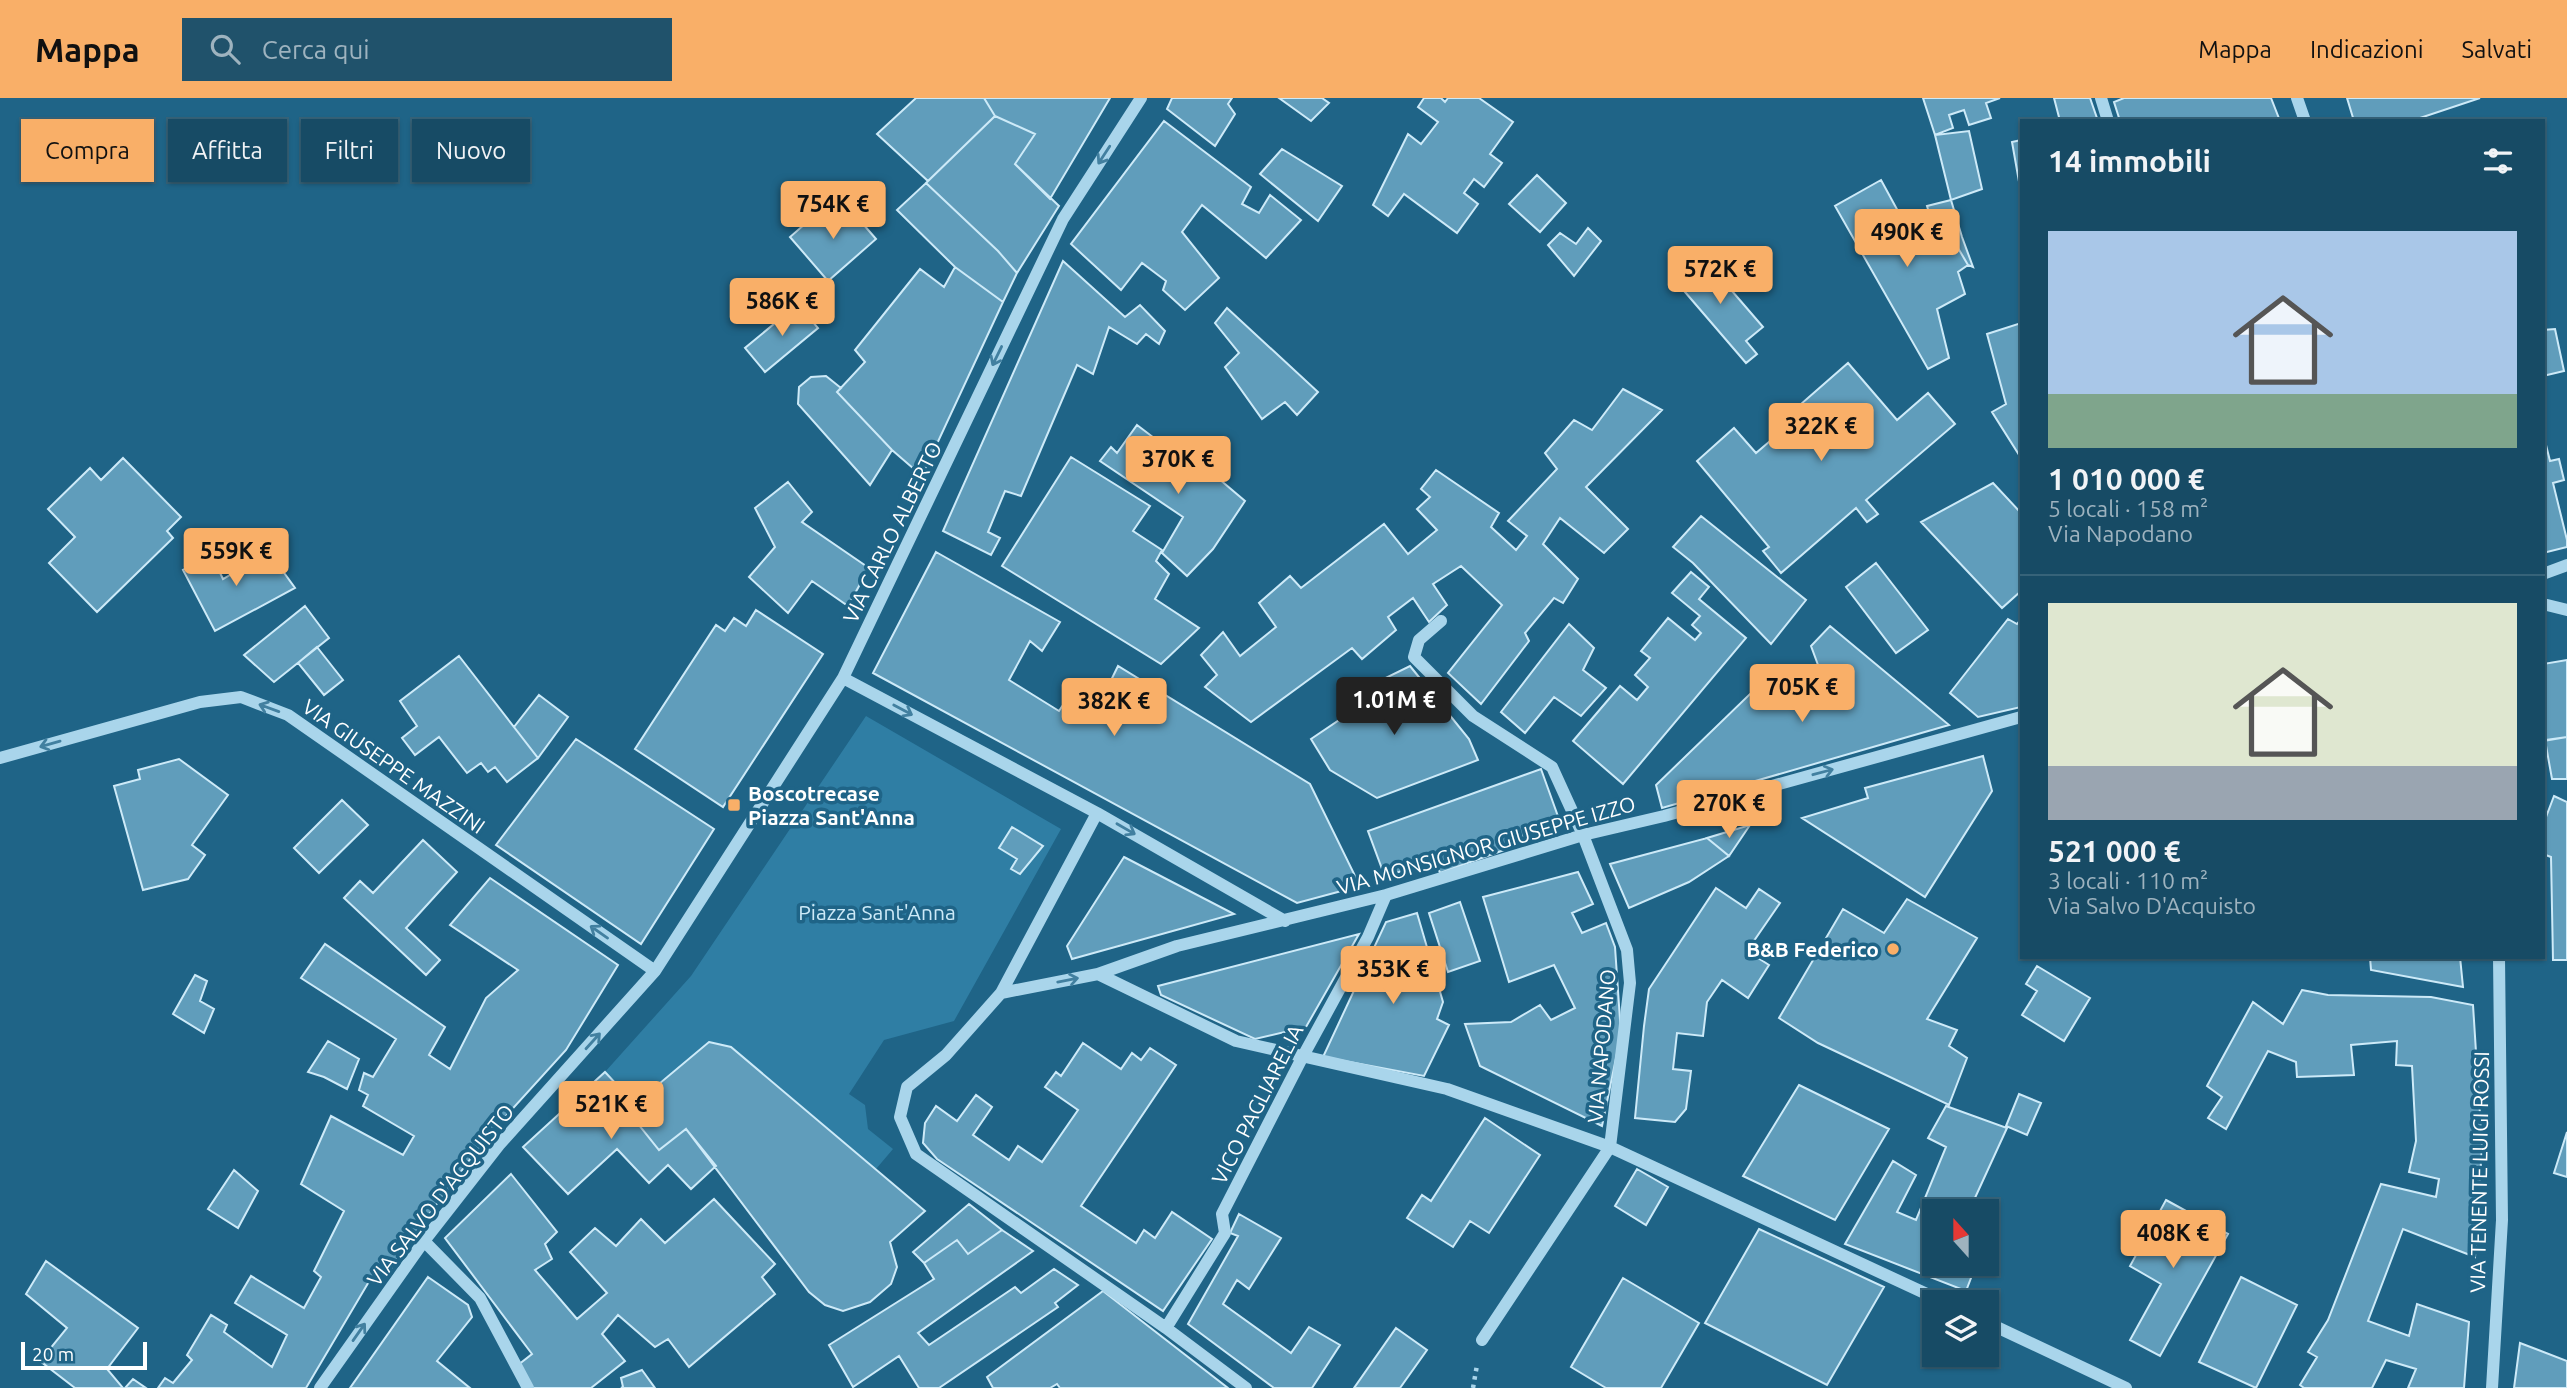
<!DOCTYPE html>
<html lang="it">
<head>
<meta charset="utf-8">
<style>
	:root { --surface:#174b65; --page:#20526b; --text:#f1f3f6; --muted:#9eb3bf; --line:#366379; --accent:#f9af68 }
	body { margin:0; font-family:Ubuntu,sans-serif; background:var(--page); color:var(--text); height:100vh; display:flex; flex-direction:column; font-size:26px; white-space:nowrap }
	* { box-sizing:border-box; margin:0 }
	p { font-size:23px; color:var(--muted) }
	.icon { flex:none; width:38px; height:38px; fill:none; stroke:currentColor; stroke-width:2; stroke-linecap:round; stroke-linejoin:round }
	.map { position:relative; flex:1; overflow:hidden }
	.drawer { position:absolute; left:2020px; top:21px; width:525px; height:840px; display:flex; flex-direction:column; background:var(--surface); border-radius:0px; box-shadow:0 2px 5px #0004,0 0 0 2px var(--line) }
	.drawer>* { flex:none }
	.guide { position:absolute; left:21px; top:21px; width:665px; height:63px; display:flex; gap:14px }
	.needle { width:46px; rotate:339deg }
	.fabs { position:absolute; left:1922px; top:1101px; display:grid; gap:14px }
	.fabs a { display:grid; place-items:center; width:77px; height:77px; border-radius:0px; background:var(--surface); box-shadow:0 2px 5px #0004,0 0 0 2px var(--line); font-size:35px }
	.scale { position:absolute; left:21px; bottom:18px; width:126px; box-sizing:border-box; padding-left:7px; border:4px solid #fff; border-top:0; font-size:19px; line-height:24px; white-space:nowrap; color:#fff; -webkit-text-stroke:5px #1f6487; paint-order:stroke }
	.price { position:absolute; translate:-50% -60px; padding:0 16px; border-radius:7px; background:var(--accent); color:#111; font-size:23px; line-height:46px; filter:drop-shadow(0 2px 4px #0008) }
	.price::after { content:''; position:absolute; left:50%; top:42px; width:21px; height:16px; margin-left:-10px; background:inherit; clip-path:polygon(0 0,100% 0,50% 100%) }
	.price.current { background:#222; color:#fff }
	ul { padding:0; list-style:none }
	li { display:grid; align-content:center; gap:14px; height:371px; padding:0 28px }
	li+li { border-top:2px solid var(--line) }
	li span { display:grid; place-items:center; height:217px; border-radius:0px; color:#555 }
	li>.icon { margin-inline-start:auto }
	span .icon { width:126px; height:126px; fill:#fffc; stroke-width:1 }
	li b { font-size:30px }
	h2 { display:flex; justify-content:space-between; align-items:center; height:84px; padding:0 28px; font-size:30px }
	.pill { padding:0 24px; border-radius:0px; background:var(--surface); box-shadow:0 2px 5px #0004,0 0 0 2px var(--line); font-size:24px; line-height:63px }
	.pill.current { background:var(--accent); color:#111 }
	header { display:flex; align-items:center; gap:42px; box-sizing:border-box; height:98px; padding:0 35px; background:var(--accent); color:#111 }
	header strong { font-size:33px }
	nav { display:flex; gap:38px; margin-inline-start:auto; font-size:24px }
	.search { width:490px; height:63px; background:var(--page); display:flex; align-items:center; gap:18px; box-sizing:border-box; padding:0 24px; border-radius:0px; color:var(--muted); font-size:26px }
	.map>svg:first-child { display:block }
</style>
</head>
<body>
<header>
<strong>Mappa</strong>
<div class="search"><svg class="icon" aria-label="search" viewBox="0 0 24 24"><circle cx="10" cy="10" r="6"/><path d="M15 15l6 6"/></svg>Cerca qui</div>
<nav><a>Mappa</a><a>Indicazioni</a><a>Salvati</a></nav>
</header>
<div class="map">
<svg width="2567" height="1290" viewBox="0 0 2567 1290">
	<rect width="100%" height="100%" fill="#1f6487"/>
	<path fill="#2f7ea4" d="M866,618l195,113 -107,192 -70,19 -35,54 16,11 3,24 25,20 -17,20 -145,-122 -22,-5 -74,62 -30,-32 86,-96z"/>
	<path fill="#609dbb" stroke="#cdeaf8" stroke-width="2" d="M916,0h68l11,18 -67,65 -51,-47z
		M984,0h126l-60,101 -35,-35 20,-30 -40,-18z
		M1172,0h60l-4,6 7,10 -20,32 -48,-37z
		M1279,0h43l7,5 -18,18z
		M1424,0h17l4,4 3,-4h31l34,24 -23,32 12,9 -18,24 -10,-8 -10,14 14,11 -21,29 -53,-39 -16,22 -15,-11 35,-71 13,10 17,-22 -20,-15z
		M1923,0h77l-14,5 5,15 -22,7 -5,-15 -15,5 4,13 -18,7z
		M2054,0h36l8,23h-38z
		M2124,0h147l9,23h-160l-6,-19z
		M2347,0h133l-69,23h-57z
		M995,18l40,18 -20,30 44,42 -42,67 -19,-22 -72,-68z
		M1164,23l87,66 -9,17 17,9 11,-18 31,25 -35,38 -64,-53 -20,27 37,46 -34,32 -22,-20 3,-9 -24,-18 -21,27 -50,-46z
		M1969,33l13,58 -31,11 -16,-65z
		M2021,42v53l-9,-51z
		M1282,51l60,37 -24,35 -58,-47z
		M1537,77l29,28 -26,29 -31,-28z
		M1881,82l18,33 -12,9 6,15 14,-6 7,15 34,-15 20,34 -10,7 7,22 -28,15 12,49 -21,11 -93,-163z
		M926,85l72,68 19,22 -14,29 -48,-35 -58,-57z
		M1951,102l11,37 11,30 -5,-2 -20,-34 -12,5 -9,-30z
		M844,104l32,37 -48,42 -38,-44 23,-20 6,7z
		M1588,130l13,13 -27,35 -26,-31 12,-12 16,11z
		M1701,157l62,72 -17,14 11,13 -11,9 -73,-85z
		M1063,163l62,56 15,-12 25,26 -6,13 -13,-10 -9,10 -28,-17 -16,47 -16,-9 -56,131 -16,-5 -17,41 12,6 -9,17 -48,-24z
		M955,169l48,35 -81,174 -30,-26 -55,-58 28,-30 -10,-12 65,-81 24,18z
		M798,206l20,24 -53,44 -20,-24z
		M1227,210l91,84 -21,23 -12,-13 -23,17 -37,-52 14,-14 -24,-30z
		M2021,225v135l-29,-46 14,-8 -19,-70z
		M2555,231l9,42 -21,5v-46z
		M1848,265l49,57 31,-27 27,31 -89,76 12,14 -11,8 -11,-14 -75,65 -18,-22 6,-4 -72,-86 37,-33 22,25 34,-29 -5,-6z
		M826,278l15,12 -4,4 55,58 -22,35 -72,-81 1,-17 12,-10z
		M1623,291l39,21 -76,77 42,42 -24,24 -44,-35 -17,26 35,35 -15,24 -9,-5 -29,35 4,8 -48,63 -33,-31 54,-68 -41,-39 -28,18 14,21 -18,17 -16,-24 -25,19 8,13 -34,29 -10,-11 -101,74 -46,-35 12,-12 -16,-20 22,-23 17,24 36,-29 -17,-24 31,-27 11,12 83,-64 24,30 29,-24 -20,-21 13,-12 -9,-8 15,-19 63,43 -8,14 25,23 11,-14 -19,-15 49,-52 -12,-16 29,-33 18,10z
		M1137,327l71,54 4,-6 33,28 -32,48 -26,27 -25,-23 21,-36 -83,-56 11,-14 6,6z
		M2543,335l7,28 9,-2 5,21 -11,3 14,57v7l-24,6z
		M1071,359l79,49 -17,25 29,19 -6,11 13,13 -14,25 44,29 -38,36 -159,-98z
		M123,360l58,59 -14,14 6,7 -76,74 -48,-49 26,-26 -27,-28 42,-41 11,12z
		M788,384l24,30 -10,10 67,46 -21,38 -36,-25 -24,32 -39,-36 26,-30 -20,-39z
		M1993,385l28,30v78l-19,17 -81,-86z
		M1701,418l105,84 -35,44 -78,-81 -20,-16z
		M269,454l26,36 -80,43 -32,-61 28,-16 12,25z
		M936,454l124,70 -18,29 -12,-10 -21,39 50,31 12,-18 28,12 19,-39 192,118 50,102 -63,17 -424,-230z
		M1876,465l52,67 -32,23 -50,-66z
		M1691,474l18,15 -10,12 47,39 -123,146 -50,-43 47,-55 17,14 11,-13 -13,-12 15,-17 -9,-7 27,-33 27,22 6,-7 -9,-8 8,-9 -28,-23z
		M305,508l24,32 -55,44 -30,-27z
		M756,512l67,44 -100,153 -88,-58 81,-124 9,6 9,-13 12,8z
		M2008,521l9,5 4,-5v88l-43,10 -28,-24z
		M1569,526l25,24 -11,22 23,18 -25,28 -27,-19 -29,36 -24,-21z
		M1830,528l119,99 -287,83 -6,-23 94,-91 46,-20 7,9 18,-10 -10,-27z
		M317,549l26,33 -19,15 -26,-32z
		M459,558l79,102 -31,24 -12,-15 -7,5 -7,-9 -14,10 -28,-36 -24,18 -13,-17 15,-12 -17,-25z
		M2567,562v77l-24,4v-77z
		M1410,568l59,73 9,21 -101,38 -47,-28 -19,-31 31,-21 -3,-11 26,-19z
		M539,597l29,22 -30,41 -24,-31z
		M2567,639v42h-15l-7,-39z
		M576,641l138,90 -73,115 -145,-99z
		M1983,658l9,35 -67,106 -123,-79 66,-20 -3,-10z
		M179,661l49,36 -36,50 13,10 -17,24 -45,11 -29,-104 26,-7 -2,-9z
		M1541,671l19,53 -44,16 2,7 -78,28 -5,-14 -50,18 -17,-46z
		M2554,698l13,6v158h-14l-2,-103 -8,-3v-29z
		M342,702l26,25 -49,48 -25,-25z
		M1750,727l-21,31 -22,-18z
		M1012,729l31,19 -23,28 -9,-5 6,-10 -18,-11z
		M1707,740l22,18 -40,26 -60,26 -19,-44z
		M423,742l34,32 -51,56 34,32 -14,15 -82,-77 16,-17 13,12z
		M1124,759l110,57 -162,45 -5,-13z
		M1578,774l15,32 -21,9 10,20 24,-10 9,24 6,87 -19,92 -122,-60 -15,-42 46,-2 29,-17 11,15 24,-12 -21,-43 -45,17 -26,-85z
		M490,780l128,87 -52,85 -80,88 -79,106 -19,29 -11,-5 -71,120h-148l7,-10 8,5 19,-23 -5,-5 24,-40 16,10 -3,7 48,35 15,-32 -52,-32 16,-27 53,32 17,-31 -7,-6 30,-60 -43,-27 30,-68 72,39 11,-19 -51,-30 5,-11 -9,-5 5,-17 9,4 23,-38 -95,-61 24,-34 120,83 -16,28 21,14 36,-71 32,-28 -68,-45z
		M1716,790l30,20 13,-19 21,14 -33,48 22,14 -21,33 -26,-18 -15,22 -4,34 -26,-3 -4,36 18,2 -5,38 -11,13 -40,-4 9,-92 5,-37z
		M1907,801l70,39 -50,81 30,11 -8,16 18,12 -18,47 -131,-62 -39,-25 64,-109 41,24z
		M1460,804l20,59 -32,11 -19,-59z
		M1417,815l26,89 -6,17 12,6 -25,51 -101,-19 63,-135z
		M1359,836l-53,93 -51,12 -94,-44 -3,-9z
		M2370,859h90l3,30 -92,-17z
		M2037,868l53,32 -26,43 -42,-26 15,-24 -11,-7z
		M195,877l12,6 -7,20 14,8 -10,24 -31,-19z
		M2302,892l26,5 103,2 42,8 9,141 -7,111 -72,-28 -35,92 41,15 8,-32 52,18 -5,66h-56l8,-19 -30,-9 -14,28h-68l-4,-3 17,-28 -9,-5 20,-32 53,-136 55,13 3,-18 -30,-7 7,-31 -4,-75 -16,-1 1,-24 -46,4 3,30 -57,2 -1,-15 -28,-11 -42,78 -18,-11 14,-21 -15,-11 46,-84 30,22z
		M328,943l31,18 -12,30 -23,-12 -16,-5z
		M709,944l22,5 194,164 -35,31 7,25 -6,17 -21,18 -27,9 -18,-6 -16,-13 -123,-163 -27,21 -24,-30 8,-7 -8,-9z
		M1083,945l38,26 11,-16 9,7 9,-12 26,17 -95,141 55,37 8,-13 11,8 17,-26 40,27 -49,72 -226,-152 -14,-16 2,-20 11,-17 21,15 19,-26 16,12 -19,28 36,25 9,-14 24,16 36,-52 -33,-23 11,-15 5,4z
		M605,974l38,41 -8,7 24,30 27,-21 30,37 -25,23 -23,-24 -19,18 -32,-34 -49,45 -45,-47z
		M1799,987l90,44 -54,91 -92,-44z
		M2019,996l22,9 -14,32 -21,-9z
		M1946,1008l61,22 -38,83h-35v53l42,1 -10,26 -121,-47 48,-83 23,14 -19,37 19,8 30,-73 -18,-9z
		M1485,1020l55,37 -51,78 -19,-12 -17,26 -46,-29 15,-23 9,6z
		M2567,1034v45l-13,-4z
		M1637,1071l31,18 -22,38 -31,-19z
		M234,1072l24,21 -20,37 -30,-19z
		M511,1076l46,58 -12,12 7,15 -17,11 42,49 30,-26 -37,-41 25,-24 21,18 25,-27 24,24 49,-44 61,65 -13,13 13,17 -86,73 -21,-28 -13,8 -37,-32 -16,19 23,27 -34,27h-60l-13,-23 14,-11 -87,-116z
		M2166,1102l62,34 -68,122 -30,-16 31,-56 -31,-18z
		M969,1106l33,26 -34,24 -11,-14 -33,23 -11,-11z
		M1239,1116l42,24 -32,51 -12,-9 -14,24 68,49 18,-26 31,18 -28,43h-38l-86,-64 50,-88 -8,-3z
		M1759,1131l125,58 -57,98 -122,-62z
		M1002,1132l31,21 -115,82 11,12 86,-58 6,6 33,-24 24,16 -23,18 3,4 -119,81h-20l-20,-32 -46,31 -24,-42 105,-66 -10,-16 33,-23 11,14z
		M46,1163l92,67 -31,41 16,19h-48l-35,-27 27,-33 -41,-34z
		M428,1179l40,28 4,12 -35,44 33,27h-120z
		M2241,1179l56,28 -41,83 -57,-26z
		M1623,1180l76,45 -38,65h-55l-35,-21z
		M1103,1193l125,97h-168l-3,-4 -7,4h-57l-6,-11z
		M1396,1230l31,22 -27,38h-46z
		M2520,1245l47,18v27h-53z
		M642,1272l13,18h-34l2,-1 -2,-9z
		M133,1281l13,9h-21z"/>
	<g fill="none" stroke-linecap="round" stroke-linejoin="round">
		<path stroke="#a9d5eb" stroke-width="4.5" stroke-dasharray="3.5 5" stroke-linecap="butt" d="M1473,1290l4,-23"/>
		<path stroke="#a9d5eb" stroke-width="12" d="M2101,0l7,23
			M2297,0l8,23
			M2543,476l24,-9
			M2543,506l24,6
			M1441,523l-22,19 -5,17 59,59 79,51 31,68 44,115 3,33 -20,164 -128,193
			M843,580l254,135 188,108
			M0,660l200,-56 41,-5 47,18 367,256
			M1097,715l-96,180 -55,62 -39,32 -7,30 16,37 250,174 80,60
			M1098,876l138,67 211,48 163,58 334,155
			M1001,895l97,-19 79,-28 209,-51 197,-60 81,-19 357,-99
			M424,1143l56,57 48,90
			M1986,1224l140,66
			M1166,1230l59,-95 -3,-19 80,-156 66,-121 18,-42
			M320,1290l104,-147 75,-96 156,-174 188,-293 220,-459 78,-121
			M2492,1290l10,-168 -3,-263"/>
	</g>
	<defs><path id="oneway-shaft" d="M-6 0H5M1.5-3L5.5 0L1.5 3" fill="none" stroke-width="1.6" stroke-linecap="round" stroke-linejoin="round" transform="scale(1.75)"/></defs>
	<g stroke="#4280a0">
		<use href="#oneway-shaft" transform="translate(1104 57) rotate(123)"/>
		<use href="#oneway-shaft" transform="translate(997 258) rotate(116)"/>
		<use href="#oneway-shaft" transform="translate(269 610) rotate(-160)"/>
		<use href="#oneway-shaft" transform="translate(903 612) rotate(28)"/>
		<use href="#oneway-shaft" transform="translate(50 646) rotate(164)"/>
		<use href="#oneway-shaft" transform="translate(1823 674) rotate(-15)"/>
		<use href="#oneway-shaft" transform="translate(1126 731) rotate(30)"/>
		<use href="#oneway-shaft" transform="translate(599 834) rotate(-145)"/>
		<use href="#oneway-shaft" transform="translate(1068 882) rotate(-11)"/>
		<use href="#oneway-shaft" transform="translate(593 943) rotate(-48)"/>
		<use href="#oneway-shaft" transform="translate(359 1234) rotate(-55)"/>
	</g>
	<g fill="#f9af68" stroke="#1f6487" stroke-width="2.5">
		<rect x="727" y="700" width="14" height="14" rx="3.5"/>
		<circle cx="1893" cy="851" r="7"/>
	</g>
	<g text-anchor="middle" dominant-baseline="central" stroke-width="7" stroke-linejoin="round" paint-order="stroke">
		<g font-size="21" fill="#fff" stroke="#1f6487">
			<text transform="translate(892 434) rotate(-64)">VIA CARLO ALBERTO</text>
			<text transform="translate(394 668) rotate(35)">VIA GIUSEPPE MAZZINI</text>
			<text transform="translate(1486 747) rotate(-16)">VIA MONSIGNOR GIUSEPPE IZZO</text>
			<text transform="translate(1601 948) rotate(-85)">VIA NAPODANO</text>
			<text transform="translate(1257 1006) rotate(-63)">VICO PAGLIARELIA</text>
			<text transform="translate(2479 1074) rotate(-89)">VIA TENENTE LUIGI ROSSI</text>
			<text transform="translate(440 1097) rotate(-52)">VIA SALVO D'ACQUISTO</text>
		</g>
		<g font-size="21" font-weight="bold" fill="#fff" stroke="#1f6487" text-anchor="start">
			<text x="748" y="695">Boscotrecase<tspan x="748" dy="24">Piazza Sant'Anna</tspan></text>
			<text x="1879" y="851" text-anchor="end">B&amp;B Federico</text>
		</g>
		<g font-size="21" fill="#cdeaf8" stroke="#1f6487">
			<text x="877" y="814">Piazza Sant'Anna</text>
		</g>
	</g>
</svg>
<div class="fabs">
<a><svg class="needle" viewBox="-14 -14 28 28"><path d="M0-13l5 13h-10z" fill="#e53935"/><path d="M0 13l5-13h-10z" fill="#9eb3bf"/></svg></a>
<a><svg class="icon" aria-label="layers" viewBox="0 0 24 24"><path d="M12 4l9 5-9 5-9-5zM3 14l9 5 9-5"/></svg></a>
</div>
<div class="scale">20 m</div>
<b class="price" style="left:833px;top:143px">754K €</b>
<b class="price" style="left:1907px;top:171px">490K €</b>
<b class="price" style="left:1720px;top:208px">572K €</b>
<b class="price" style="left:782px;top:240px">586K €</b>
<b class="price" style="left:1821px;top:365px">322K €</b>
<b class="price" style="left:1178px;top:398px">370K €</b>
<b class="price" style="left:236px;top:490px">559K €</b>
<b class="price" style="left:1802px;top:626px">705K €</b>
<b class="price current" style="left:1394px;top:639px">1.01M €</b>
<b class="price" style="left:1114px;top:640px">382K €</b>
<b class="price" style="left:1729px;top:742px">270K €</b>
<b class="price" style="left:1393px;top:908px">353K €</b>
<b class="price" style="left:611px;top:1043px">521K €</b>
<b class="price" style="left:2173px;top:1172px">408K €</b>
<div class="guide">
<a class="pill current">Compra</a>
<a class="pill">Affitta</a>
<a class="pill">Filtri</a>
<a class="pill">Nuovo</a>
</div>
<section class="drawer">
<h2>14 immobili<svg class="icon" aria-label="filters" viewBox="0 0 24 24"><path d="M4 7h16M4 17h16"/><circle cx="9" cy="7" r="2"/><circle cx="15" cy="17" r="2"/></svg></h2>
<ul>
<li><span style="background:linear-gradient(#a9c7e8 75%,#7fa58c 0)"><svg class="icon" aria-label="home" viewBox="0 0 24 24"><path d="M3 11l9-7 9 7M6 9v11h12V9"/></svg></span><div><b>1 010 000 €</b><p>5 locali · 158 m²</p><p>Via Napodano</p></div></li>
<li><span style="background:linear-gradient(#dfe7d0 75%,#9aa5b1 0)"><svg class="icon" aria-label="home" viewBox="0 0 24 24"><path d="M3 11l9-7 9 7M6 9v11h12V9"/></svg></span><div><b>521 000 €</b><p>3 locali · 110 m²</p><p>Via Salvo D'Acquisto</p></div></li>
</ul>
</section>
</div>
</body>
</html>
